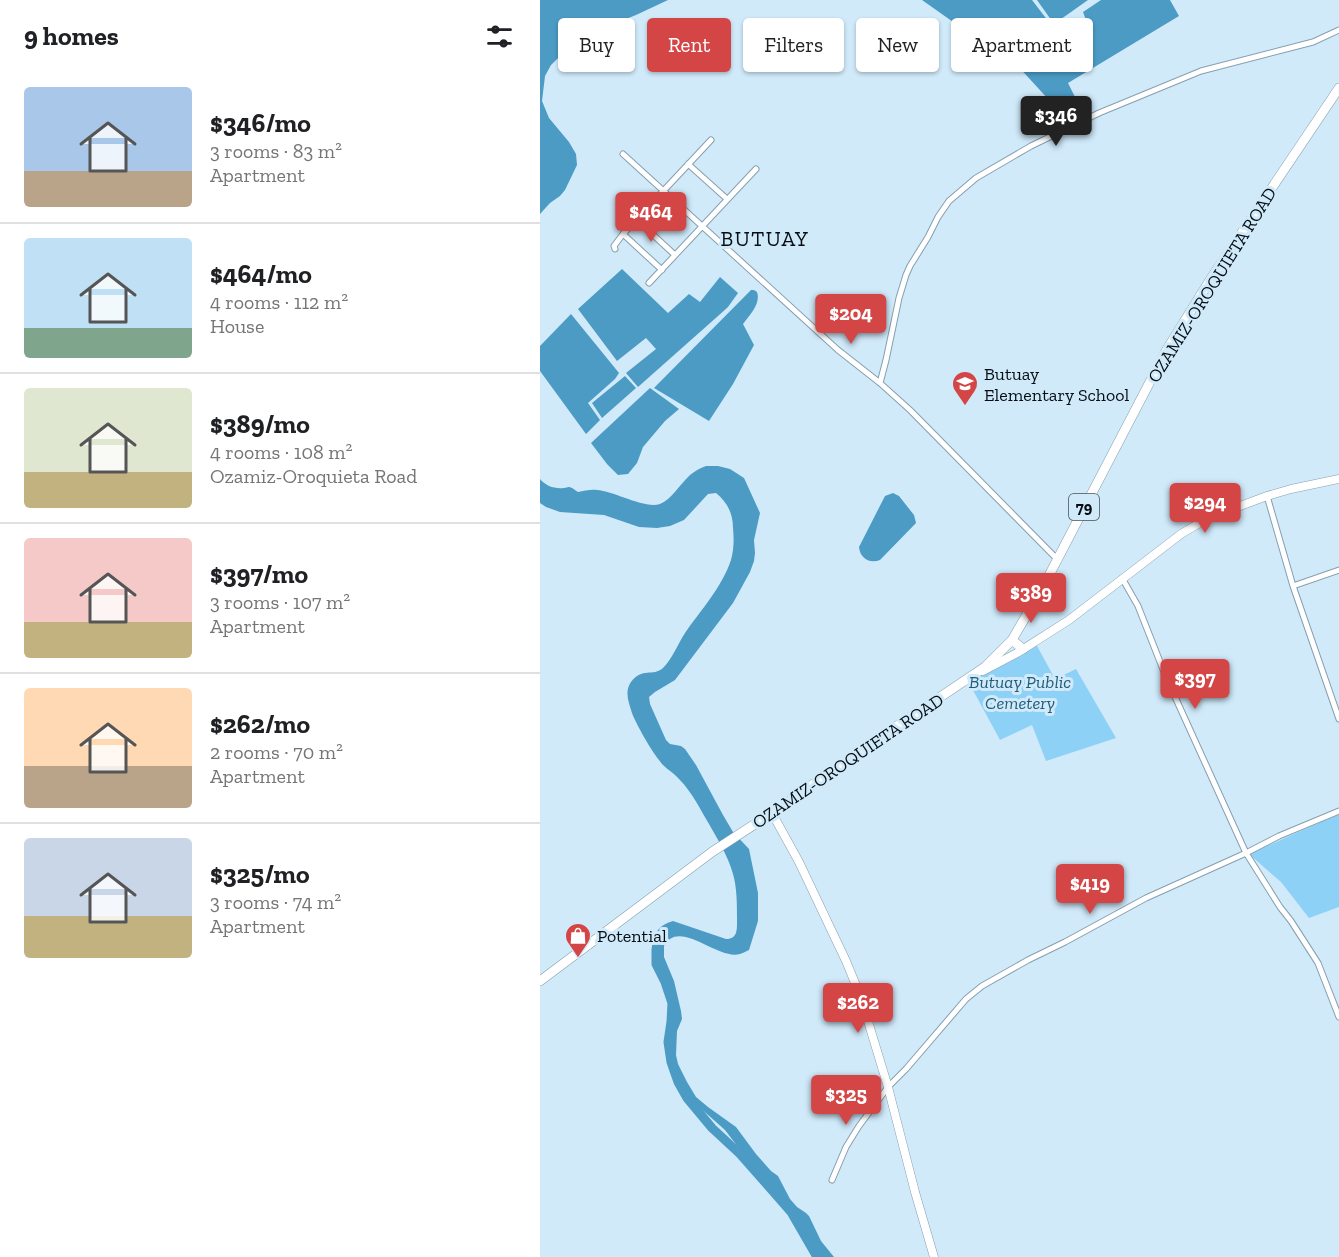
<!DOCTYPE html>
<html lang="en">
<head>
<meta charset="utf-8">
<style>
	:root { --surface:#fff; --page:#f2f2f2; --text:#202124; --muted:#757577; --line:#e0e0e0; --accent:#d44546 }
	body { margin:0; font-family:"Zilla Slab",serif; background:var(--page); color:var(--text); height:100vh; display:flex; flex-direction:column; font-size:22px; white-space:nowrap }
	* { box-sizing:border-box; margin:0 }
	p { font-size:20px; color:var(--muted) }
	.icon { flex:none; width:33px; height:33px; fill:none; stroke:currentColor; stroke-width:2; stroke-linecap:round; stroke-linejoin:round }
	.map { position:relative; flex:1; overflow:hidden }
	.side { display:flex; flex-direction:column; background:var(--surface); width:540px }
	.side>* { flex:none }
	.banner { position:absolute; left:18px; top:18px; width:570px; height:54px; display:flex; gap:12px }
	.price { position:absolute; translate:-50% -51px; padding:0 14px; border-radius:6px; background:var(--accent); color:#fff; font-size:20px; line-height:39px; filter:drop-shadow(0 2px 3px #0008) }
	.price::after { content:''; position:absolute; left:50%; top:36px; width:18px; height:14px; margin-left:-9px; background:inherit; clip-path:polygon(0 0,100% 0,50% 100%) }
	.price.current { background:#222; color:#fff }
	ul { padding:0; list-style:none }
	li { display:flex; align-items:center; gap:18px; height:150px; padding:0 24px }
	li+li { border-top:2px solid var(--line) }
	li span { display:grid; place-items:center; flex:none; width:168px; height:120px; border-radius:6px; color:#555 }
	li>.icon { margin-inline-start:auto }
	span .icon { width:72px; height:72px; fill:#fffc; stroke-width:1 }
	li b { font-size:26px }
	h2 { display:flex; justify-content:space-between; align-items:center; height:72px; padding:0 24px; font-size:26px }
	.chip { padding:0 21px; border-radius:6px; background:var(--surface); box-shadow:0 2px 4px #0004; font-size:21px; line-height:54px }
	.chip.current { background:var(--accent); color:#fff }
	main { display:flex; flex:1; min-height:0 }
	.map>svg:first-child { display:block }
</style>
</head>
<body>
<main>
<section class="side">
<h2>9 homes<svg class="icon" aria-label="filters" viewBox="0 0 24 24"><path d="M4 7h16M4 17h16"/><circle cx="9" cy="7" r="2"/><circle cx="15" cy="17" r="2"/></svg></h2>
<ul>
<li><span style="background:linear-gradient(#a9c7e8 70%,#b9a48a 0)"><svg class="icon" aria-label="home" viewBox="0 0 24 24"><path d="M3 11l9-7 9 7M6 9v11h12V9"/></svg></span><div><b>$346/mo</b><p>3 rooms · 83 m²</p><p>Apartment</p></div></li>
<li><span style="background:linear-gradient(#bfe0f5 75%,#7fa58c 0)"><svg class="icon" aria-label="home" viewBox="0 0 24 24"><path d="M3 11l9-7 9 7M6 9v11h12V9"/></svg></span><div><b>$464/mo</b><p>4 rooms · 112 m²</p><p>House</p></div></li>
<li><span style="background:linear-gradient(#dfe7d0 70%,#c2b280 0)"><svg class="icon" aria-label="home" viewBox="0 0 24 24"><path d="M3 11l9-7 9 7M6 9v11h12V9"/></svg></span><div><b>$389/mo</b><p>4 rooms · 108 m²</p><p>Ozamiz-Oroquieta Road</p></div></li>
<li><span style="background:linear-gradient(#f6c9c9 70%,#c2b280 0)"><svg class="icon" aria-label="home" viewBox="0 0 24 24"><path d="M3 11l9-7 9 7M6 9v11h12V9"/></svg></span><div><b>$397/mo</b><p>3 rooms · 107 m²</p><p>Apartment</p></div></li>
<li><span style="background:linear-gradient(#ffd9b3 65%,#b9a48a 0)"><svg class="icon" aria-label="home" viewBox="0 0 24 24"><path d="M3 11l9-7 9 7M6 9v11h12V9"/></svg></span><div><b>$262/mo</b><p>2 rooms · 70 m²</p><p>Apartment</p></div></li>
<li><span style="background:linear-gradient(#c9d6e8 65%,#c2b280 0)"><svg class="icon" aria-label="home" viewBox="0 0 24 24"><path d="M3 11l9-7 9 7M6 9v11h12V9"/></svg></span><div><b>$325/mo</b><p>3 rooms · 74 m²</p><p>Apartment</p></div></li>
</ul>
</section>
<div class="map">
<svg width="799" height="1257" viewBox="0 0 799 1257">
	<rect width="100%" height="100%" fill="#d0eafa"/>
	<path fill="#8ed1f7" d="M496,644l19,35 21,-10 40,69 -70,23 -14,-36 -32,15 -32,-59z
		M799,814v93l-30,11 -28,-36 -32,-28z"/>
	<path fill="#4b9bc5" d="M0,0h128l-32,15 -43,17 -12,3 -6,4 -13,15 -11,11 -6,11 -3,25 7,17 20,24 7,12 1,11 -12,25 -5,6 -10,7 -10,11z
		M382,0h110l20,26 -48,32z
		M497,0h51l-34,24z
		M561,0h69l9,16 -111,67 8,16 -16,13 -44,-48 70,-44 -3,-8z
		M82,269l46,44 21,-19 11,8 20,-25 18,16 -10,14 -10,9 -80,71 -12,-14 30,-24 -10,-11 -29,23 -39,-52z
		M211,290h3l3,2c4,12 -7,22 -14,32l11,21 -21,39 -24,37 -55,-33z
		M31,314l48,59 -4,6 -27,24 12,17 -14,14 -46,-63v-25z
		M85,376l11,12 -34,30 -10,-15z
		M110,388l29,21 -14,12 -22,26 -6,16 -9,11 -10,1 -11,-11 -16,-21z
		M166,466h12l12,3 14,9 16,35 -6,27 1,13 -1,8 -4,11 -17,31 -58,77 -20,12 -6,5 1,7 16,36 4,4 11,2 4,3 11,16 27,50 10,17 16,17 9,44v28l-9,29c-3,1 -5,3 -9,4 -20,6 -52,-27 -70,-15 -2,1 -5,5 -6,7v11l10,24 7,30 1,8 -5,12 -1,24 2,9 9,18 9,15 12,10 28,20 20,27 15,17 7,5 12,23 7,8 9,6 3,3 12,25 13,16h-14l-16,-28 -21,-31 -29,-30 -29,-38 -36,-32 -8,-14 -7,-17 -3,-23 4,-40 -23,-55c-1,-14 8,-25 21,-28l53,18c12,0 11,-10 11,-20 0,-15 0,-31 -4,-45 -5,-18 -15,-34 -24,-50 -9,-15 -17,-32 -30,-45 -6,-7 -15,-11 -20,-19 -8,-10 -23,-36 -27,-47 -3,-10 -8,-21 -1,-31 11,-15 22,-5 32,-14 8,-7 16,-26 22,-35 16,-23 37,-46 46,-73 3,-11 3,-21 2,-32 0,-15 -6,-26 -17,-35l-8,1 -24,26 -14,6 -13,2 -18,-1 -35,-12 -44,-3 -14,-5 -6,-4v-24c6,7 14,10 24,9 2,0 3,-1 5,-1 3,0 7,4 9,5 6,-1 13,-3 19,-2 17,1 47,19 63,14 12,-5 20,-20 30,-29 5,-4 10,-7 16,-9z
		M353,493l6,3 15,19 2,8 -36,37c-11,4 -20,-2 -21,-13l26,-51z"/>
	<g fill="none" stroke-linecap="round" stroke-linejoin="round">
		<path stroke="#4b9bc5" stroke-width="9" d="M116,949v15l9,18 7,21 -1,19 -3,20 3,20 7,20 9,16 25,30 28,26 51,58 26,45"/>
		<defs>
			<path id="street" d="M83,154l215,196 42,33 30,27 147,149
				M148,164l39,35
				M97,220l38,35
				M83,234l39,36
				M75,249l-1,-3 9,-12 88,-94
				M109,283l107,-114
				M340,383l6,-23 13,-62 7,-23 4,-9 18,-29 10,-20 11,-16 27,-23 55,-32 68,-33 102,-42 112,-29 26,-12
				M727,496l26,90 46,133
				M582,578l16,28 28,71 80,176 34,54 11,14 27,42 21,54
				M753,586l46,-16
				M292,1180l14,-33 13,-21 29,-39 18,-18 60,-70 16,-13 46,-26 37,-18 81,-44 100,-45 33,-17 60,-25"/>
			<path id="secondary" d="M443,671l34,-18 52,-33 112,-86 27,-16 59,-22 24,-7 48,-10
				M232,813l27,49 47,99 14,34 28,92 27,105 19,65"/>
			<path id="highway" d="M472,640l11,9
				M0,981l172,-129 60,-39 110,-77 103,-69 27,-27 31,-53 123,-236 46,-74 127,-189"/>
		</defs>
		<use href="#street" stroke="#869fae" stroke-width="7"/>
		<use href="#secondary" stroke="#869fae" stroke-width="9"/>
		<use href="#highway" stroke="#869fae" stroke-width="10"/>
		<use href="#street" stroke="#fff" stroke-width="5"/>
		<use href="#secondary" stroke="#fff" stroke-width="8"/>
		<use href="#highway" stroke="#fff" stroke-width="9"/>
	</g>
	<defs>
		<symbol id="school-pin" viewBox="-11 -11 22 30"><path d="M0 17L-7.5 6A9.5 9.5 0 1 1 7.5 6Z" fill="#d44546" stroke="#d0eafa"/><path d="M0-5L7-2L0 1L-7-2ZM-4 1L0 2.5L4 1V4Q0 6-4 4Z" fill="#fff"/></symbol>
		<symbol id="shop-pin" viewBox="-11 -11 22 30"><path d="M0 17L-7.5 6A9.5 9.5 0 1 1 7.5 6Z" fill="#d44546" stroke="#d0eafa"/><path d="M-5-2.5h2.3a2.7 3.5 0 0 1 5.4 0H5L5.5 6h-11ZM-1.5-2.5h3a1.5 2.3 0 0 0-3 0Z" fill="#fff"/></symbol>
	</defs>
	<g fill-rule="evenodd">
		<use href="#school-pin" x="410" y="369" width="30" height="40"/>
		<use href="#shop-pin" x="23" y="921" width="30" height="40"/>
	</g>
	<g text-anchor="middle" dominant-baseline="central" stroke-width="6" stroke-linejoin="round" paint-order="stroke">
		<rect fill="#d0eafa" stroke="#435058" stroke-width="1.5" x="529" y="494" width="30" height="26" rx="4.5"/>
		<g font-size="16" font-weight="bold" fill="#060e13">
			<text x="544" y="507">79</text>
		</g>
		<g font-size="18" fill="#060e13" stroke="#d0eafa">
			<text transform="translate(672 285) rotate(-58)">OZAMIZ-OROQUIETA ROAD</text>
			<text transform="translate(308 761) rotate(-34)">OZAMIZ-OROQUIETA ROAD</text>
		</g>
		<g font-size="18" fill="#060e13" stroke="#d0eafa" text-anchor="start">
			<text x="444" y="374">Butuay<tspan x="444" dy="21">Elementary School</tspan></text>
			<text x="57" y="936">Potential</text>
		</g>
		<g font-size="18" font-style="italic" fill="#215d7b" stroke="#d0eafa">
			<text x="480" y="682">Butuay Public<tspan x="480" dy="21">Cemetery</tspan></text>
		</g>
		<g font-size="21" letter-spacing="1.5" fill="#060e13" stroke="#d0eafa">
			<text x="225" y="238">BUTUAY</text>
		</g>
	</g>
</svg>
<b class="price current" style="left:516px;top:147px">$346</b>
<b class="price" style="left:111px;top:243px">$464</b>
<b class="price" style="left:311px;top:345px">$204</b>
<b class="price" style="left:665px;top:534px">$294</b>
<b class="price" style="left:491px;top:624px">$389</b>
<b class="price" style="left:655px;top:710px">$397</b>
<b class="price" style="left:550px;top:915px">$419</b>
<b class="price" style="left:318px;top:1034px">$262</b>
<b class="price" style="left:306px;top:1126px">$325</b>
<div class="banner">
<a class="chip">Buy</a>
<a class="chip current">Rent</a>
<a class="chip">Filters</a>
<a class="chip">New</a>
<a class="chip">Apartment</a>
</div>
</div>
</main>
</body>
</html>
